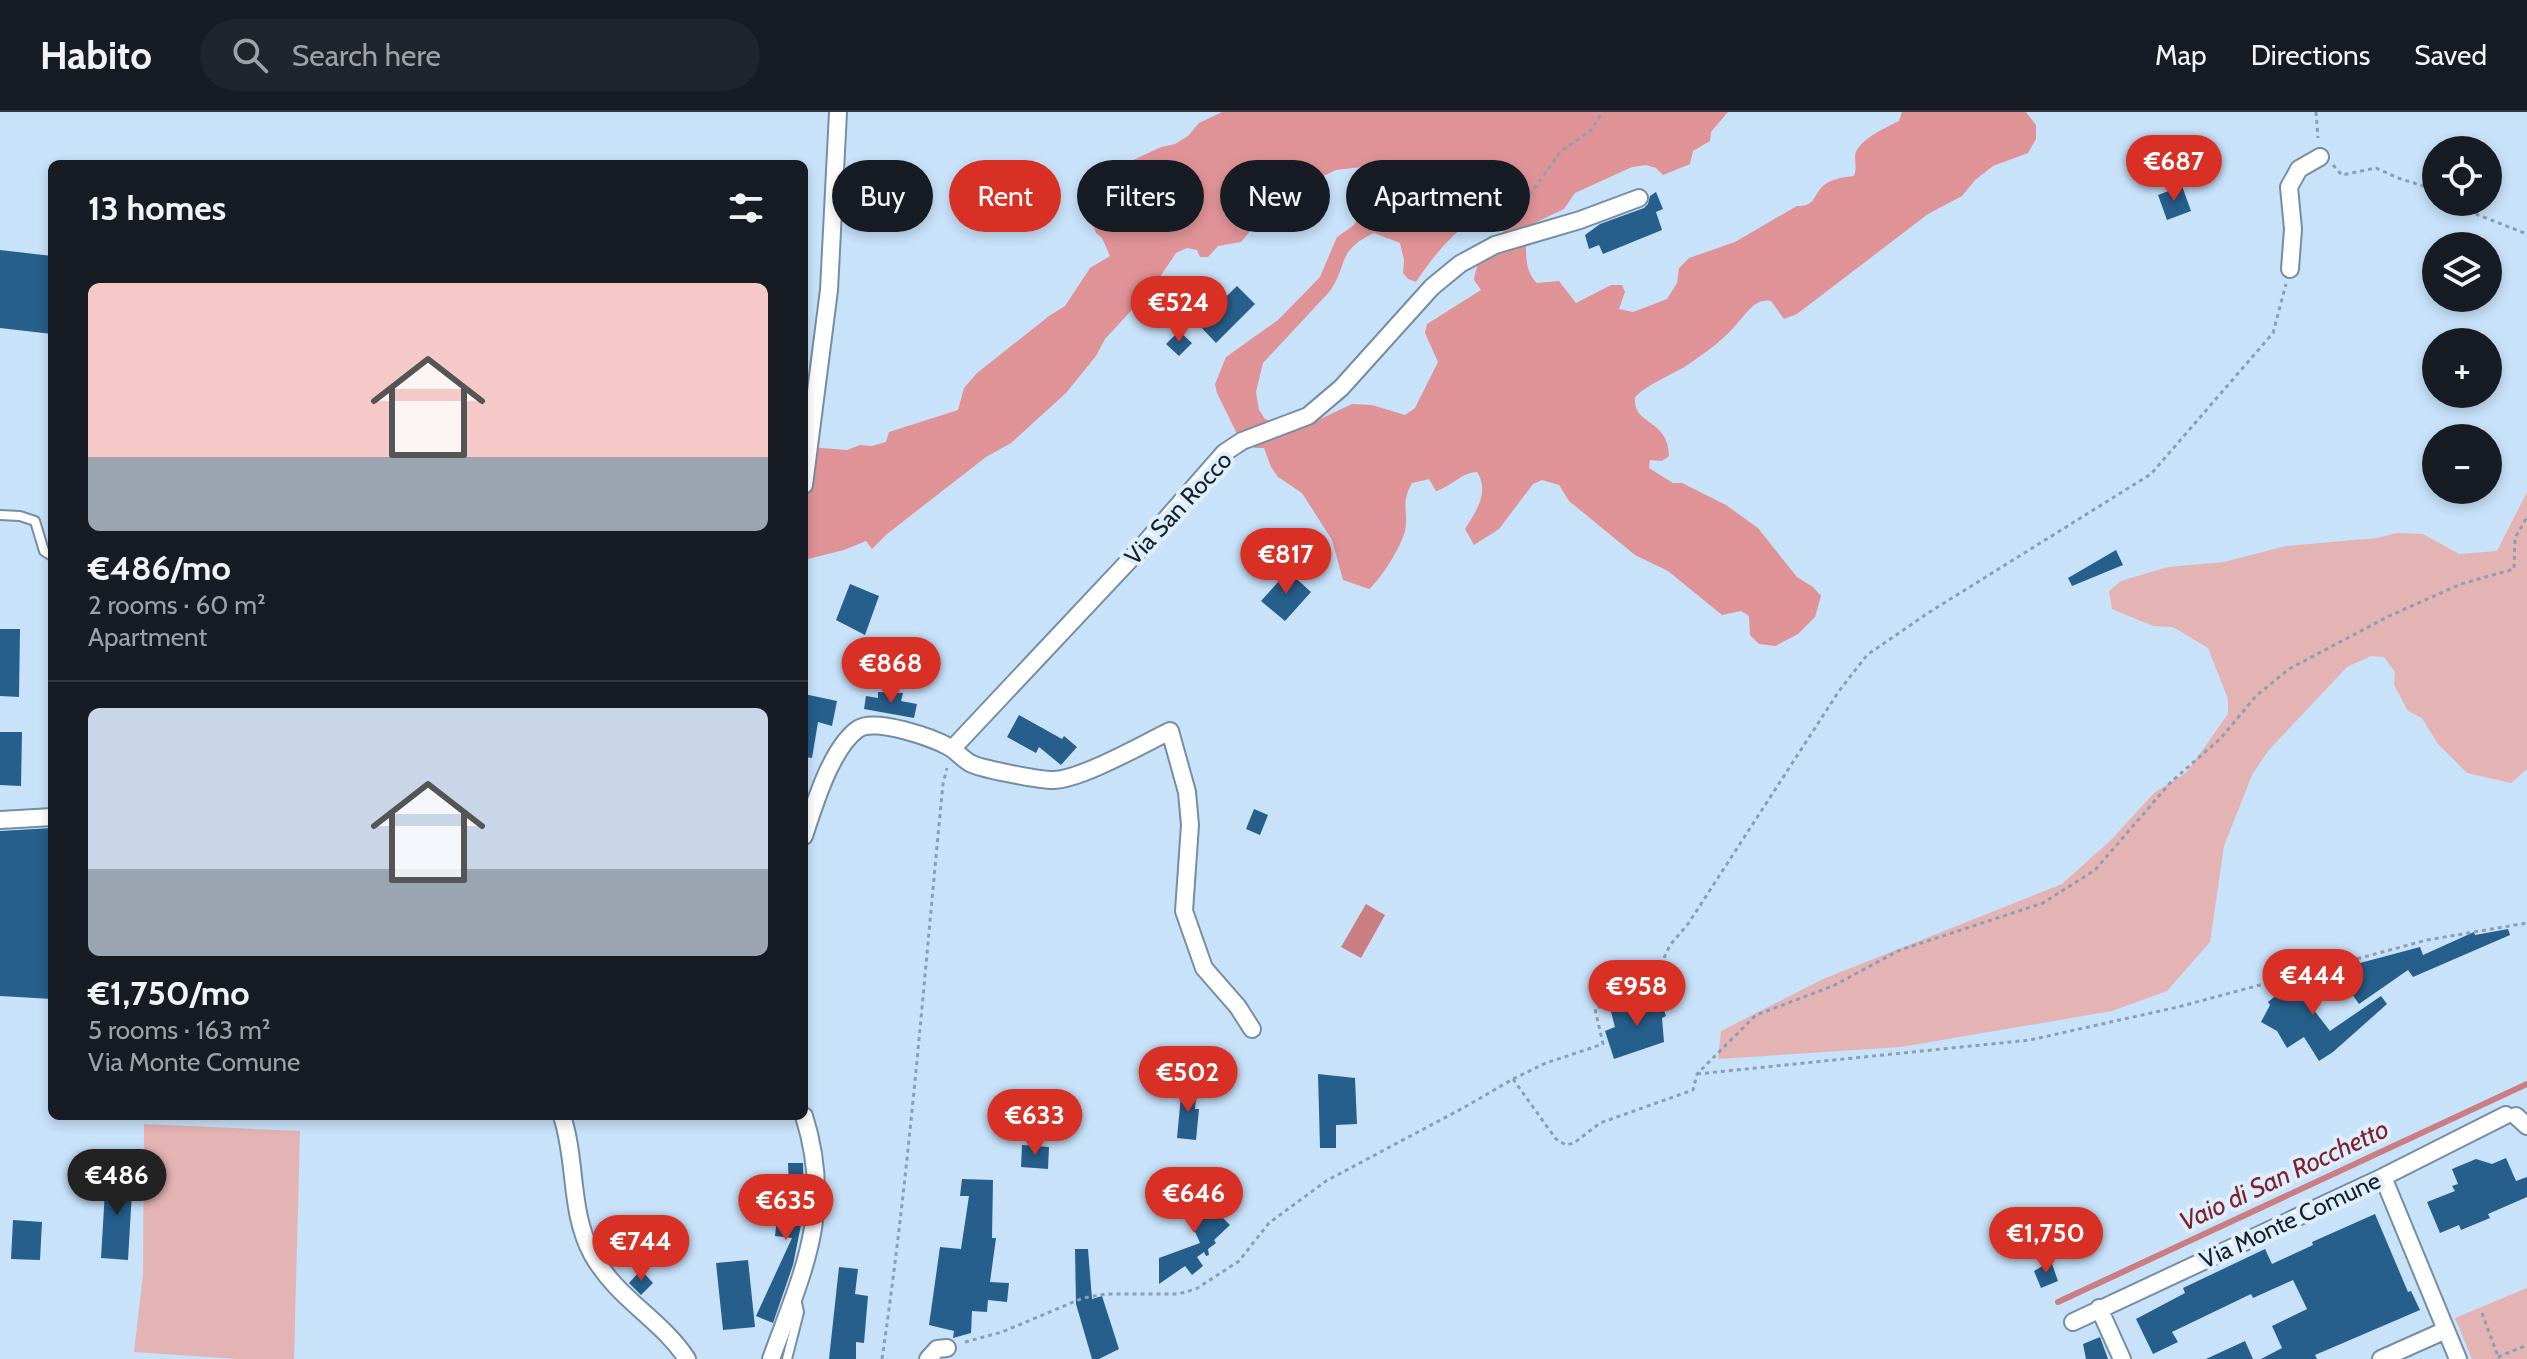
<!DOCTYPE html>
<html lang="en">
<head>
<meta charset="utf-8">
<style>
	:root { --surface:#171b24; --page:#20242c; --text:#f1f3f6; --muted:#9ea1a6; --line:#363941; --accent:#d93025 }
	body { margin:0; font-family:Cabin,sans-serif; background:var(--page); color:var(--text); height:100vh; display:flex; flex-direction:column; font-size:30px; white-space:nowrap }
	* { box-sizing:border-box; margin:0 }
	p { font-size:26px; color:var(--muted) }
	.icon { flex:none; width:44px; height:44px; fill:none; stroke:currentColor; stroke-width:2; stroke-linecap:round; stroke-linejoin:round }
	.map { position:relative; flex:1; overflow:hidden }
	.panel { position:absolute; left:48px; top:48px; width:760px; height:960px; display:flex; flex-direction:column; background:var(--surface); border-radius:12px; box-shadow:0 4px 12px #0003 }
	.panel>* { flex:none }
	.top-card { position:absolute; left:832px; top:48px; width:760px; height:72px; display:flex; gap:16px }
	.buttons { position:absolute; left:2422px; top:24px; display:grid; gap:16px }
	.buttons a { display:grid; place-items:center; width:80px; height:80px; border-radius:50%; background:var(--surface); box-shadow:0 4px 12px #0003; font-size:40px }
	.price { position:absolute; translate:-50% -68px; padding:0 18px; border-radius:28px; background:var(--accent); color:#fff; font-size:26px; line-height:52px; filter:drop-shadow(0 2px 4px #0008) }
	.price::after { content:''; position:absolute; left:50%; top:48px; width:24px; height:18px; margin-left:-12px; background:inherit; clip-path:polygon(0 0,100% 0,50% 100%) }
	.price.selected { background:#222; color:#fff }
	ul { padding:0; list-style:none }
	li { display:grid; align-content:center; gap:16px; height:424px; padding:0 40px }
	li+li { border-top:2px solid var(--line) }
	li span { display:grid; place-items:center; height:248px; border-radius:12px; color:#555 }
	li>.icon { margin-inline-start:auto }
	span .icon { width:144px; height:144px; fill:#fffc; stroke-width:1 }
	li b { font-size:34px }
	h2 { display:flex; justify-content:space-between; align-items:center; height:96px; padding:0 40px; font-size:34px }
	.tag { padding:0 28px; border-radius:36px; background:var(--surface); box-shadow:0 4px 12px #0003; font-size:28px; line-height:72px }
	.tag.selected { background:var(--accent); color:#fff }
	header { display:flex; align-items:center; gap:48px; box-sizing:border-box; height:112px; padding:0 40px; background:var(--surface); border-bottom:2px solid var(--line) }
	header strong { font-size:38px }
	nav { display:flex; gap:44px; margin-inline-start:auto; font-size:28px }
	.search { width:560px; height:72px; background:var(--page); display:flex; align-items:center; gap:20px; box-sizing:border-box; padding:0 28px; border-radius:44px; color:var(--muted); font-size:30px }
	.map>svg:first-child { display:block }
</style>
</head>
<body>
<header>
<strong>Habito</strong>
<div class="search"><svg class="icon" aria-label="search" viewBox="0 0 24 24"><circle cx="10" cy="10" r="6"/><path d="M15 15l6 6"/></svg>Search here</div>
<nav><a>Map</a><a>Directions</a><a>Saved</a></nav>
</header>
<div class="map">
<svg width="2527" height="1247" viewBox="0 0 2527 1247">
	<rect width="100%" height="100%" fill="#c8e2fa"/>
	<path fill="#e4b3b4" d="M2527,380v277l-16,14 -44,-10 -29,-29 -16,-26 -14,-7 -14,-26 1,-13 -11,-15 -13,-1 -24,11 -79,84 -16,24 -28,71 -14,96 -43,49 -55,20 -211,36 -183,12 3,-28 102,-52 239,-95 50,-45 42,-46 33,-21 41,-58v-15l-20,-51 -35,-21 -20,-1 -41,-17 -3,-18 12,-10 47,-14 56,-5 62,-16 91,-8 20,-5 26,1 36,20 38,-3z
		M144,1012l156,7 -6,228h-56l-104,-7 9,-77z
		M2527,1176v71h-55l-17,-41z"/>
	<path fill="#e09396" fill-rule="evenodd" d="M1222,0h506l-17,20 -1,9 -17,10 -3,13 -27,11 -7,-7 -10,-3 -14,2 -57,26 -11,16 -38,18c1,19 -4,42 11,56l22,-2 17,22 35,-18h11l3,7 -6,17 14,3 34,-13 10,-16 2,-15 10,-10 46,-16 62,-36c18,0 15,-8 25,-19 8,-8 21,-10 32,-11 3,-9 1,-10 1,-19 0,-16 32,-30 44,-36l3,-9h124l10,13v14l-8,14 -35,13 -18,14 -13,16 -34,18 -131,100 -13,5 -13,-18c-14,-3 -22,9 -30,18 -14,18 -33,32 -52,45 -18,12 -39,18 -54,33 -3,29 34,21 34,59l-7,5 -12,-1 -1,8 24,15h9l44,22 32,23 39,49 16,10 8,9 -6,21 -17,17 -23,12 -16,-2 -9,-9 -1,-19 -8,-5 -19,4 -54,-44 -33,-16 -66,-54 -10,-16 -17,-5 -9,4 -34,45 -25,16 -9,-16c11,-17 25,-38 12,-57 -15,0 -26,15 -41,19l-7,-12 -17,4c-12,21 -3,29 -7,48 -4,16 -24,48 -36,58l-26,-9 -11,-40 -30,-47 -24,-16 -7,-10 -7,-19h-9l-17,-12 -21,-43 -2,-9 11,-27 52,-37 42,-43 17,-40 17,-12 12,-20 8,-4 3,-10 -4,-12 -11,-12 -26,3 -17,8 -14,11 -39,23 -25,30 -23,4 -10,11h-8l-3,-7 -10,-2 -11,5 -22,33 -49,53 -9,17 -30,37 -55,50 -25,14 -99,77 -15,15 -6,-8 -22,9 -36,9 -4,9v-114l5,-7 38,3 13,-5 12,1 14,-4 3,-10 69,-22 6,-22 13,-15 72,-57 16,-10 25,-38 20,-12 -8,-18 -6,-5 -9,-25 2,-8 25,-31 47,-22 14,-3 13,-8 11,-13zM1501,89l13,5c-8,9 -6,14 -10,24 -10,20 -27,24 -30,50l7,10 -54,34 -2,9 13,29 -23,46 -10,7 -33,-10 -20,-1 -55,26 -32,-11 -6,-9 -3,-18 7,-29 67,-72c19,-28 6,-40 44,-58l26,10 4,17 -1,13 5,6 8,3c22,-34 49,-62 85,-81z"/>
	<path fill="#ca7e82" d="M1366,792l19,11 -24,43 -20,-11z"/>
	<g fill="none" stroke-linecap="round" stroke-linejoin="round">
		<path stroke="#ca7e82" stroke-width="6" d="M2058,1190l469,-218"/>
	</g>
	<path fill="#265f8b" d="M2182,74l9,25 -24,9 -9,-25z
		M1656,80l7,17 -7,3 6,18 -59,24 -4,-9 -10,4 -4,-14 15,-11 44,-16 4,-4 2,-8z
		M0,138l52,6v78l-52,-6z
		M1237,174l18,18 -39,39 -18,-19z
		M1179,219l13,12 -13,13 -13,-12z
		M2116,438l7,15 -51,21 -4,-8z
		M1288,459l23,21 -26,29 -24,-20z
		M850,472l29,12 -14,39 -29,-15z
		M0,517h20l-1,68 -19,-1z
		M878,580l25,1 -2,8 16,3 -3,14 -50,-9 2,-13 12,2z
		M804,582l33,7 -5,25 -14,-4 -6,36 -8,-1z
		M1019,603l43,24 2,-3 13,11 -16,18 -22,-18 -3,6 -29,-16z
		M0,620h22l-1,54 -21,-1z
		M1254,697l14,6 -8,20 -14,-6z
		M52,716v171l-52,-3v-165z
		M2508,817l2,6 -97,42 -5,-7 -49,34 -22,-31 23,-10 60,-16 3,8 51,-23 1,3z
		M2327,857l6,13 -30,14 27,35 51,-35 6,8 -54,48 -14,9 -15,-24 -17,11 -10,-17 -16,-9 9,-17 -2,-3 17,-14z
		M1659,885l7,19 -4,2 2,24 -50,17 -9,-28 10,-4 -4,-15z
		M1318,962l37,4 2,46 -21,1v23h-16z
		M1182,973l15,2 -2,22h4l-3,31 -19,-2z
		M1022,1033l27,2 -1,22 -27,-2z
		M2506,1046l10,23 11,-4v20l-39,17 2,4 -29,12 -2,-5 -19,8 -13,-31 28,-11 -3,-5 6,-2 -6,-15 24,-10 16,5z
		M788,1051h15l1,47 -11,55 -20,58 -17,-7 36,-78 -17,-2 3,-25 12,1z
		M106,1062l27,1 -5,85 -27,-2z
		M962,1067l31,1 -1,58h4l-6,44 19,1 -2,19 -19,-2 -1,12 -15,-1 -1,22 -18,5 1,-7 -25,-6 11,-78 21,2 8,-53h-9z
		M1201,1075l3,23 13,-5 4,11 9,9 -16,15 2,3 -8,6 1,6 -3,1 -2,-4 -7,5 6,9 -11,9 -7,-9 -26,18v-26l41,-15 -17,-38 -3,1 -2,-15z
		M2375,1102l33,78 3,-1 9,19 -105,45 2,4h-56l21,-11 -10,-22 35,-17 -14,-29 -40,18 -2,-4 -79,38 6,10 -25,12 -17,-35 49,-26 -2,-5 82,-39 7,15 41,-19 -1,-3z
		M13,1108l29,2 -2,38 -29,-1z
		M1075,1137h13l4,50 10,-3 17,53 -20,10h-7l-16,-55z
		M748,1148l7,67 -32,3 -7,-67z
		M2051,1149l7,20 -17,7 -7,-17z
		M839,1155l19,2 -3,25 13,2 -4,47 -8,-1v17h-27z
		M641,1158l12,13 -12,12 -12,-12z
		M2100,1225l8,22h-22l-3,-15z
		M2245,1229l8,18h-47z"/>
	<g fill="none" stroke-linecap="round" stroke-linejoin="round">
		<defs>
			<path id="lane" d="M0,403l20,1 15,5 9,30 8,5
				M787,1247l12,-47 -3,-14"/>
			<path id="street" d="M2290,157l3,-40 -4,-42 10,-18 21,-12
				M804,373l25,-195 9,-178
				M952,637l187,-199 85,-97 18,-12 66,-25 33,-28 91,-101 28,-23 35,-19 85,-25 59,-22
				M0,708l52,-3
				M804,724c10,-30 27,-88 54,-107 16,-12 76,9 93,19 6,4 12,11 19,15 10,6 70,17 83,17 27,0 90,-36 117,-49l17,61 3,33 -6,86 20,57 34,39 14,22
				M562,1004c15,45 7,95 30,138 26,46 69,65 95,105
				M2516,1004l11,10
				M2383,1065l75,182
				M2099,1196l23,51
				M2073,1210l310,-145 123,-62
				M771,1247c32,-88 63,-148 33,-243
				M928,1247l9,-10 10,-1
				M2381,1247l65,-29"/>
		</defs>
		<use href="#lane" stroke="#768ea4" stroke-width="12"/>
		<use href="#street" stroke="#768ea4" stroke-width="20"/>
		<path stroke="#8b9fb2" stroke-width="3" stroke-dasharray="4 4" stroke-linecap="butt" d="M2316,0l2,26
			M2333,53l9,10 34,-7 22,10 38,12
			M2455,90l13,9 59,23
			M1511,109l50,-70 30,-21 12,-18
			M1697,962l333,-34 148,-33 249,-67 100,-17
			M1513,967l43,60 10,6 8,-2 26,-20 93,-33 4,-16 59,-59 77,-29 67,-36 143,-47 52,-33 76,-88 50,-44 35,-42 33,-27 100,-53 72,-32 53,-15 1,-31 12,-21
			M2482,1201l17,46
			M965,1230l37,-10 81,-34 23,-4h72l18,-5 43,-28 30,-38 57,-42 137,-73 50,-29 33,-16 57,-19 -8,-35 56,-23 19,-41 18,-21 151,-233 28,-36 61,-42 223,-139 122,-141 13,-49
			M2498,1245l29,-12
			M882,1247c28,-191 42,-383 61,-575l4,-16"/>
		<use href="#lane" stroke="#fff" stroke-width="8"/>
		<use href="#street" stroke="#fff" stroke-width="16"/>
	</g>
	<g text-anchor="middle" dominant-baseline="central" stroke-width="8" stroke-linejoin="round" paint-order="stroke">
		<g font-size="24" fill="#162028" stroke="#deeefc">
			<text transform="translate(1178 396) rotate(-47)">Via San Rocco</text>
			<text transform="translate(2290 1108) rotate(-25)">Via Monte Comune</text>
		</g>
		<g font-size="26" font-style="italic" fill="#7d2330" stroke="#deeefc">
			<text transform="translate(2284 1063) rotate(-25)">Vaio di San Rocchetto</text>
		</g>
	</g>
</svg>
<div class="buttons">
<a><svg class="icon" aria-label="locate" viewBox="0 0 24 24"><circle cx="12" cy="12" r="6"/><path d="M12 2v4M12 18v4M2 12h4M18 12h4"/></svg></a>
<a><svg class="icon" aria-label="layers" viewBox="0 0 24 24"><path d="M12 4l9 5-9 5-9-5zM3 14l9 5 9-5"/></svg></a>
<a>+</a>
<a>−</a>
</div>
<b class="price" style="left:2174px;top:91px">€687</b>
<b class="price" style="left:1179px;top:232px">€524</b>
<b class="price" style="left:1286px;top:484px">€817</b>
<b class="price" style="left:891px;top:593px">€868</b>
<b class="price" style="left:2313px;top:905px">€444</b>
<b class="price" style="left:1637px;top:916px">€958</b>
<b class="price" style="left:1188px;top:1002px">€502</b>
<b class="price" style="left:1035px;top:1045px">€633</b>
<b class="price selected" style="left:117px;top:1105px">€486</b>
<b class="price" style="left:1194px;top:1123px">€646</b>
<b class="price" style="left:786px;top:1130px">€635</b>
<b class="price" style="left:2046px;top:1163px">€1,750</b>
<b class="price" style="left:641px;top:1171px">€744</b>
<div class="top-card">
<a class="tag">Buy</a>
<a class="tag selected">Rent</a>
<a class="tag">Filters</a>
<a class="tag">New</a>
<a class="tag">Apartment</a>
</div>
<section class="panel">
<h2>13 homes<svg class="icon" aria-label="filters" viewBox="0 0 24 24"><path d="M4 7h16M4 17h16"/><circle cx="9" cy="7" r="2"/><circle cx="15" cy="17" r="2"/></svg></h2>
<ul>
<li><span style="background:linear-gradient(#f6c9c9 70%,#9aa5b1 0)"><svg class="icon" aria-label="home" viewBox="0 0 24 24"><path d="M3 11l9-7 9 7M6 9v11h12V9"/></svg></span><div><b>€486/mo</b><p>2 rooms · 60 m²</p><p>Apartment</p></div></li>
<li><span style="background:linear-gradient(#c9d6e8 65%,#9aa5b1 0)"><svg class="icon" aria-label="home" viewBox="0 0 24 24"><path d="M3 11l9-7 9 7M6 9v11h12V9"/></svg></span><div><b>€1,750/mo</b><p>5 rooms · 163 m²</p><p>Via Monte Comune</p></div></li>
</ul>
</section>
</div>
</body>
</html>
